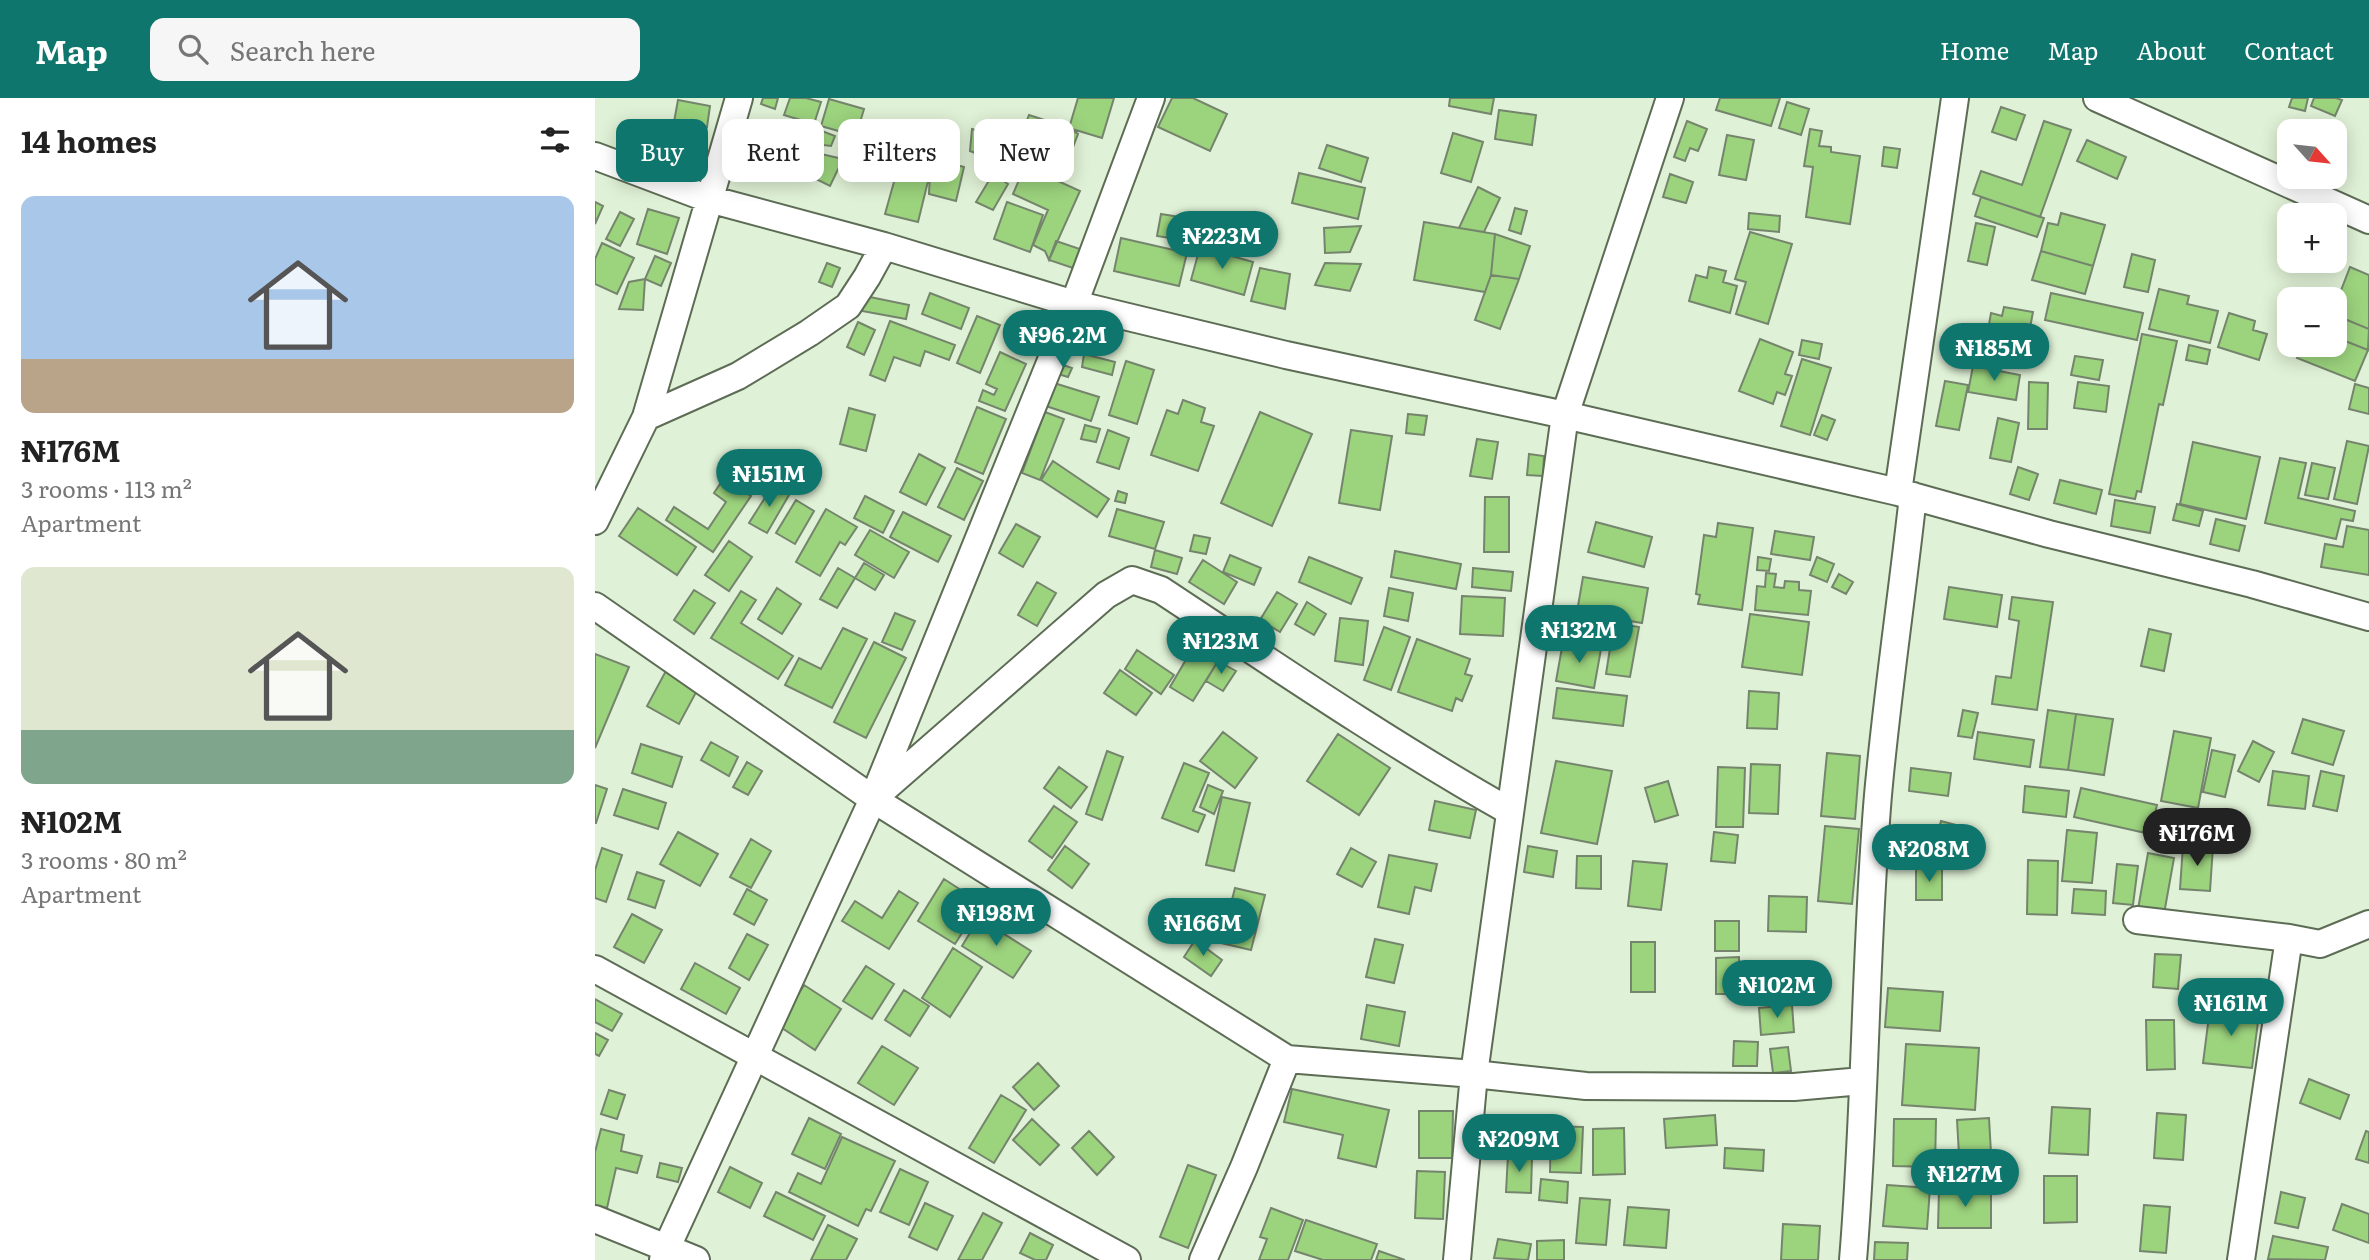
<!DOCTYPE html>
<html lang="en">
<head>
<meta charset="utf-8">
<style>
	:root { --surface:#fff; --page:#f6f6f6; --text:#222; --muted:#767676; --accent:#0f766e }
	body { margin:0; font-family:Literata,serif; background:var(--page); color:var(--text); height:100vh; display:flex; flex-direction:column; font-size:26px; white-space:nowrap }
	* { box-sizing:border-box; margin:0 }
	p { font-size:23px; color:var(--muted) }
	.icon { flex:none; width:38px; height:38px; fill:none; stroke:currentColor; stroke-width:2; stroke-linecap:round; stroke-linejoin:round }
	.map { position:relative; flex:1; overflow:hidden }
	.sheet { display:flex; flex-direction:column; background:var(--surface); width:595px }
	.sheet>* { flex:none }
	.guide { position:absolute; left:21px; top:21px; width:665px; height:63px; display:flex; gap:14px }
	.needle { width:46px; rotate:117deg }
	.tools { position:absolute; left:1682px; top:21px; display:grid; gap:14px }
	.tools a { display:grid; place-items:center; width:70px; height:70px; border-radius:14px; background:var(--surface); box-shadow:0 4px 18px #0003; font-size:35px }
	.price { position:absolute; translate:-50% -60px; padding:0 16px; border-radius:24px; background:var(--accent); color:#fff; font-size:23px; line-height:46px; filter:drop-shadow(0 2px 4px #0008) }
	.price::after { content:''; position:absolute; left:50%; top:42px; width:21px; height:16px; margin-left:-10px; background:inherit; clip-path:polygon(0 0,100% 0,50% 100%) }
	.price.active { background:#222; color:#fff }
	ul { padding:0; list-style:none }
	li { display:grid; align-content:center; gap:14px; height:371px; padding:0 21px }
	li span { display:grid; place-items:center; height:217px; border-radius:14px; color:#555 }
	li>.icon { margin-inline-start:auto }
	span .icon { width:126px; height:126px; fill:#fffc; stroke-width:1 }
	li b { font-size:30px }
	h2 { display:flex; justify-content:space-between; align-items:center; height:84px; padding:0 21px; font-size:30px }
	.tag { padding:0 24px; border-radius:14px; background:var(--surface); box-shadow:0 4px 18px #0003; font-size:24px; line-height:63px }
	.tag.active { background:var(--accent); color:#fff }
	header { display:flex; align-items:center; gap:42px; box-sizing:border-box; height:98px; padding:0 35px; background:var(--accent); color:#fff }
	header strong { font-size:33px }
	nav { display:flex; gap:38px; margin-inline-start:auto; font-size:24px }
	.search { width:490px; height:63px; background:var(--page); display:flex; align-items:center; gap:18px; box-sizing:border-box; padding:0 24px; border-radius:14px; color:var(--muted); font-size:26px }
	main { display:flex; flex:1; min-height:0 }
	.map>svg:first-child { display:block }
</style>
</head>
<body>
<header>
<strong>Map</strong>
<div class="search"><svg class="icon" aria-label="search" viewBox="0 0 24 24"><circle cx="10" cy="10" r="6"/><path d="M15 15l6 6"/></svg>Search here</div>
<nav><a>Home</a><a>Map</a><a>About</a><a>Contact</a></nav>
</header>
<main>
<section class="sheet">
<h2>14 homes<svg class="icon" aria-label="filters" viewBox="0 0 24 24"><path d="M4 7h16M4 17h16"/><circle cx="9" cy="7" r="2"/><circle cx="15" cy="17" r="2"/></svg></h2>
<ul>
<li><span style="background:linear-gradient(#a9c7e8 75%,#b9a48a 0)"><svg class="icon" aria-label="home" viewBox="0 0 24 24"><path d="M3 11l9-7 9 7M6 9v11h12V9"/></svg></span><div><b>₦176M</b><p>3 rooms · 113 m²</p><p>Apartment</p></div></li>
<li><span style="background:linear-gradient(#dfe7d0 75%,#7fa58c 0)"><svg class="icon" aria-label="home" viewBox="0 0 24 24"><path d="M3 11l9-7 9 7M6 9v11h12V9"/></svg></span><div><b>₦102M</b><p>3 rooms · 80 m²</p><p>Apartment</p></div></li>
</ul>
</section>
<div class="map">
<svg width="1774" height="1162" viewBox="0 0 1774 1162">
	<rect width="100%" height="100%" fill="#dff1d6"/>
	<path fill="#9cd37d" stroke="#75856d" stroke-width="2" d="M168,0h15l-3,11 -14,-5z
		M195,0h16l15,4 -7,22 -30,-9z
		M483,0h36l-12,40 -33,-10z
		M577,0h21l34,16 -17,37 -52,-24z
		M855,0h44l-3,16 -42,-8z
		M1125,0h60l-9,28 -55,-16z
		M1697,0h16l-3,13 -16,-4z
		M1719,0h22l6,2 -7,16 -24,-10z
		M234,1l35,10 -8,27 -35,-10z
		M83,2l32,6 -3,21 -33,-5z
		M1192,4l22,7 -8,26 -22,-7z
		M1406,9l24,8 -9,25 -24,-8z
		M904,12l37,5 -4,30 -37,-6z
		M434,17l40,13 9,6 -8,21 -49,-19z
		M1714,22l23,9 -1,2h-27z
		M1092,23l20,8 -9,22 -8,-3 -5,13 -11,-4z
		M1449,23l27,9 -31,87 -67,-23 8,-23 41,14z
		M209,26l31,12 -4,10 -34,-4z
		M377,31l57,15 -10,25 -49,-18z
		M1215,31l12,2 -3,15 12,1v5l29,4 -10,68 -44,-7 7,-50 -9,-1z
		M858,35l30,9 -12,40 -30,-9z
		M1132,37l27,5 -8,40 -27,-5z
		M1492,42l39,17 -9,22 -40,-18z
		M732,47l41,13 -7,24 -42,-14z
		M264,49l40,17 -6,16 -40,-16z
		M1289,49l16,2 -3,19 -15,-2z
		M226,56l22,5 -13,27 -20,-10z
		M342,62l27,7 -8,34 -27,-7 1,-21z
		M304,66l31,9 -12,49 -33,-8z
		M430,68l55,25 -31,69 -4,-9 -12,-6 15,-35 -35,-16z
		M704,75l66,15 -7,31 -66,-16z
		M398,76l15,10 -15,26 -17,-8z
		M1075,76l23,8 -7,21 -23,-6z
		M883,89l22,11 -16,34 -25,-4z
		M1386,99l63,21 -7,19 -62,-21z
		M0,104l8,4 -8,18z
		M412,104l36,13 -13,37 -36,-13z
		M920,110l12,3 -6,23 -12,-4z
		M53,111l31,9 -12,36 -30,-10z
		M25,114l14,7 -14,27 -14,-7z
		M1154,115l31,3 -1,16 -31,-3z
		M1466,115l44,12 -12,41 -52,-15 7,-28 10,2z
		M566,116l38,6 -4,22 -38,-6z
		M829,124l71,12 -4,41 -6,17 -71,-12z
		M1381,125l19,4 -8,38 -19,-4z
		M766,128l-11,26 -25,1 -1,-25z
		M1155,134l42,12 -24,80 -32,-10 10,-32 -11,-3z
		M900,136l35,12 -11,33 -28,-4z
		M526,140l66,15 -8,33 -65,-15z
		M461,143l24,8 -7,19 -24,-8z
		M7,145l32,15 -17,36 -22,-10v-25z
		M605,149l53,15 -9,33 -53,-15z
		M1446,153l52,15 -8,28 -53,-14z
		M1537,156l23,6 -7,32 -24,-5z
		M60,158l16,7 -10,23 -16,-7z
		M232,165l13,5 -8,19 -13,-5z
		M730,165l36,1 -11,27 -35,-6z
		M1114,169l17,4 -3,11 14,4 -7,27 -41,-12 7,-26 11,3z
		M1755,169l19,8v54l-34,-14v-9z
		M665,170l30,6 -5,35 -34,-8z
		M896,177l28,4 -19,50 -25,-9z
		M50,181l-2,31 -24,-1 10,-27z
		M1564,191l30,7 -2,8 31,7 -8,32 -61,-14z
		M335,195l39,15 -8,21 -39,-15z
		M1456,195l92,20 -6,27 -92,-20z
		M270,198l44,9 -3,14 -44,-8z
		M1409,209l29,5 -10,53 -40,-7 8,-45 11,3z
		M1634,215l26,8 -2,9 14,4 -8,26 -41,-13z
		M1740,217l34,14 -1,21 -33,-13z
		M382,218l23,9 -20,48 -23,-10z
		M295,223l65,24 -6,15 -24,-9 -5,15 -26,-9 -9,24 -15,-6z
		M263,224l17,8 -11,25 -17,-8z
		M426,232l14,7 -7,16 -14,-6z
		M1547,236l35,7 -14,64 -4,-1 -18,88 -4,-1 -2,8 -26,-5z
		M1740,239l33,13 -13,31 -58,-23 5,-13h33z
		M1165,241l33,13 -8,22 7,2 -7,19 -8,-3 -4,12 -34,-13z
		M1207,242l20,4 -3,15 -20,-4z
		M1594,247l21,5 -3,14 -21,-4z
		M405,254l26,12 -21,47 -26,-10 4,-11 11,5 3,-6 -11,-5z
		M489,256l31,8 -3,13 -30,-8z
		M1480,258l28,4 -4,20 -28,-5z
		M1207,261l29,9 -21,67 -29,-9z
		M531,263l28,9 -17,54 -28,-9z
		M463,265l14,5 -4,9 -13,-4z
		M1378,268l47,9 -4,25 -48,-8z
		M1350,283l23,4 -9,45 -23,-4z
		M1434,284l19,1 -1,46h-19z
		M1483,284l31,4 -3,26 -32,-4z
		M459,285l45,14 -8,24 -45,-15z
		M1760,286l14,4v26l-20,-5z
		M588,302l22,8 -4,14 13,4 -16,45 -47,-16 16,-45 11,4z
		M382,309l29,12 -23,55 -28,-12z
		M254,310l26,7 -9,36 -26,-7z
		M450,314l19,7 -24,61 -18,-7z
		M665,314l52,22 -40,92 -51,-23z
		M813,316l19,2 -3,19 -18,-2z
		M1227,317l13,5 -8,20 -13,-5z
		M1403,320l21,5 -8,39 -21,-4z
		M490,327l15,4 -4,13 -15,-3z
		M513,332l21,8 -10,31 -22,-7z
		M756,332l41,6 -12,74 -41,-7z
		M882,341l21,3 -6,37 -22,-3z
		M1752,343l22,5 -12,58 -23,-5z
		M1598,344l67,15 -14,62 -66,-15z
		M147,354l30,20 -13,21 -31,-21z
		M324,356l26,14 -19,37 -26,-13z
		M934,356l15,2 -1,20 -16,-1z
		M1685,360l26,5 -8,35 57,13 -2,10 -12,-2 -5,20 -71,-16z
		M458,363l56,38 -12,18 -56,-37z
		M1717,365l23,5 -7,31 -23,-4z
		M1423,369l20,7 -9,26 -19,-6z
		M362,370l26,13 -19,39 -26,-13z
		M129,380l27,18 -38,56 -47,-32 8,-13 34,22 18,-27 -12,-9z
		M1465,382l42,10 -6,24 -42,-11z
		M178,387l16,10 -22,38 -18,-10z
		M523,393l9,3 -2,9 -10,-2z
		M270,398l29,15 -11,22 -29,-15z
		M890,399h24v55h-25z
		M201,402l18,11 -19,33 -19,-11z
		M1520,402l40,7 -5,26 -39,-7z
		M1582,406l26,7 -4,15 -26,-6z
		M43,410l58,39 -19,28 -58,-39z
		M231,411l31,18 -12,18 -5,-3 -20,34 -24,-14z
		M522,411l47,13 -9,27 -46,-13z
		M308,414l48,24 -13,26 -48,-25z
		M1621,421l29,7 -6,25 -29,-7z
		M1001,424l56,15 -8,30 -56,-15z
		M1123,425l35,5 -11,82 -44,-6 2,-9 -4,-1 8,-59 12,2z
		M421,426l24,13 -17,30 -24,-14z
		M1752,428l22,4v45l-48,-8 4,-23 18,3z
		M275,432l39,22 -15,26 -39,-23z
		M1180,433l39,6 -4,23 -39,-6z
		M599,437l16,3 -4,16 -16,-3z
		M134,443l23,16 -23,34 -24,-16z
		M560,452l27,8 -5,16 -26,-7z
		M800,453l66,13 -5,25 -65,-12z
		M635,457l31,13 -7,17 -31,-13z
		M714,459l53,21 -11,26 -52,-22z
		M1163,459l13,2 -2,12 -12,-1z
		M1222,459l17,7 -7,18 -17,-7z
		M608,462l34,22 -13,22 -35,-22z
		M269,465l20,12 -9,15 -20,-12z
		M243,470l17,10 -18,30 -17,-9z
		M878,470l40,4 -2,19 -39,-4z
		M1171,475l10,1 -2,13 10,1 1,-7 14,1v8l12,1 -3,24 -53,-5 2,-24 8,1z
		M1244,476l14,8 -7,12 -14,-7z
		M988,479l65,11 -6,35 -65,-11z
		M442,484l19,11 -19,33 -19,-11z
		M1354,489l53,8 -5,32 -53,-8z
		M182,490l24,16 -19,30 -24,-15z
		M794,490l24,5 -5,28 -24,-5z
		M99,492l21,13 -21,31 -20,-14z
		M146,493l15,9 -15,23 52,33 -15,23 -67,-41z
		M682,494l20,12 -17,28 -20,-12z
		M867,498l43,2 -2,38 -43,-2z
		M1417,499l41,5 -16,108 -45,-6 4,-28 15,2 8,-57 -10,-2z
		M712,504l19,12 -12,21 -19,-11z
		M300,515l20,8 -13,29 -20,-8z
		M1155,516l59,8 -7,53 -60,-8z
		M745,520l28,3 -5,44 -28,-4z
		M1019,525l25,4 -9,50 -24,-3z
		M789,529l26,10 -19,53 -27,-10z
		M248,530l24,11 -35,69 -47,-23 14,-27 22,11z
		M1554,531l22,5 -7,37 -23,-5z
		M822,541l53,20 -5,15 7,2 -10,25 -6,-3 -4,13 -54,-19z
		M279,544l32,16 -40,80 -32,-16z
		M968,544l38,7 -7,39 -38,-7z
		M599,548l24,15 -25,40 -23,-14z
		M542,552l37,25 -13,19 -36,-25z
		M0,556l34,13 -34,81z
		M623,563l18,10 -13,20 -17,-10z
		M73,569l32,18 -21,39 -32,-18z
		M525,572l32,23 -16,22 -32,-22z
		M962,590l70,8 -4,30 -70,-8z
		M1154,593l30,2 -2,36 -30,-1z
		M1368,612l15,3 -6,25 -14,-2z
		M1453,612l28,4 -8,56 -28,-3z
		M1481,616l37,5 -9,56 -36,-5z
		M1708,621l41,12 -11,34 -41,-12z
		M1579,633l37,7 -13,70 -37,-7z
		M628,634l34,26 -22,30 -35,-27z
		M1383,634l56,8 -4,27 -56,-8z
		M743,636l52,34 -31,47 -52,-34z
		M1658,643l21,11 -15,30 -21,-11z
		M116,644l27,15 -9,19 -28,-16z
		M46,646l41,13 -10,30 -40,-14z
		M1617,652l23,5 -10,42 -22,-5z
		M512,653l16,6 -21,63 -16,-6z
		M1232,655l33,3 -5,63 -34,-3z
		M961,663l56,10 -15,73 -56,-11z
		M152,664l15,9 -14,24 -15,-8z
		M589,665l25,10 -16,38 12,4 -7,17 -36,-14z
		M1156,666l29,1 -2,49 -29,-1z
		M464,669l28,20 -16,21 -27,-20z
		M1123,669l27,1 -2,59h-27z
		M1316,670l40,5 -3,23 -39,-5z
		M1678,673l36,5 -4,33 -37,-4z
		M1726,673l23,5 -7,35 -24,-5z
		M1073,683l10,34 -23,7 -10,-34z
		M0,687l12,4 -11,34h-1z
		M613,687l15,6 -9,23 -14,-7z
		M1430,688l44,5 -3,26 -43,-5z
		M1486,690l76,17 -7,29 -76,-17z
		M28,691l43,14 -8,26 -44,-14z
		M627,699l28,6 -16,68 -28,-6z
		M840,703l41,9 -6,28 -41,-8z
		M459,708l23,16 -25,36 -23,-17z
		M1346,723l26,7 -6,19 -25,-8z
		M1230,728l34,3 -7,75 -34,-3z
		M1472,732l30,3 -5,50 -30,-2z
		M83,734l40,22 -18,32 -40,-22z
		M1119,734l24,3 -3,28 -24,-2z
		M156,741l20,12 -20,37 -21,-11z
		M1588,747l30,1 -3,45 -30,-2z
		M470,748l24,18 -17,24 -24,-18z
		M933,748l29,5 -4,26 -29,-5z
		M7,750l20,7 -16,47 -11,-4v-28z
		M756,750l25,14 -14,25 -25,-13z
		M1553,755l26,5 -10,56 -26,-5z
		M794,757l48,9 -6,27 -16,-4 -6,27 -31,-7z
		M982,758h24v33l-25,-1z
		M1433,762l30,1 -1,54 -30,-1z
		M1038,763l34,3 -6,46 -33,-4z
		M1522,766l21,2 -5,39 -20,-2z
		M1347,769v33h-26v-32z
		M42,774l27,9 -9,27 -27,-9z
		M349,781l37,24 -26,41 -37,-23z
		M640,790l30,7 -14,55 -30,-7z
		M152,791l20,11 -13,25 -20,-11z
		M1479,791l32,2 -1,24 -33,-2z
		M304,793l19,12 -29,46 -47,-28 13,-20 27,17z
		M1174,798l38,1 -1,35 -38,-1z
		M37,816l30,16 -18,33 -30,-16z
		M384,820l52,33 -18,27 -51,-32z
		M1120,823h24v30h-24z
		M152,836l21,11 -19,35 -20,-12z
		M780,841l28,6 -9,38 -28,-6z
		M600,842l27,20 -11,16 -27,-19z
		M1036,844h24v50h-24z
		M358,850l29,19 -32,50 -28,-19z
		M1560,856l26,1 -3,34 -25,-2z
		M1144,859v37h-23v-36z
		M100,865l45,25 -14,26 -45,-25z
		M271,868l28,18 -22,35 -29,-18z
		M209,887l37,24 -26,41 -36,-24z
		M1293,890l55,4 -3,39 -55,-4z
		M309,892l25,16 -19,30 -25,-16z
		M0,901l27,15 -10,17 -17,-9z
		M772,907l38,7 -6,34 -38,-7z
		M1197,907l2,27 -33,3 -2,-27z
		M1615,910l49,6 -7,54 -49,-5z
		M1551,922h28l1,49 -28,1z
		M0,935l13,7 -9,16 -4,-2z
		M1139,943l24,1 -1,24h-24z
		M1311,946l73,4 -4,62 -73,-5z
		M287,948l36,22 -24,37 -36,-22z
		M1193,949l3,24 -18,2 -3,-24z
		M443,965l21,23 -25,24 -21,-23z
		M1714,981l40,16 -9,24 -40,-16z
		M697,991l97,21 -13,57 -38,-9 5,-23 -59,-13z
		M14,992l16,5 -8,24 -16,-5z
		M406,997l25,15 -32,53 -25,-15z
		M1457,1009l38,2 -2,46 -39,-2z
		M824,1013h34l-1,47h-33z
		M1562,1015l29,2 -3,45 -29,-2z
		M1120,1017l2,30 -51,3 -2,-29z
		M214,1020l32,16 -16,35 -33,-15z
		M1394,1020l2,35 -32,2 -2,-35z
		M437,1021l27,26 -19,20 -27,-25z
		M1299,1021h42l-1,48 -42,-1z
		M902,1028l41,3 -1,18 -42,-4z
		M956,1028l32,1 -2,46 -31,-1z
		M1029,1030l1,46 -32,1v-46z
		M6,1031l23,6 -3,16 21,5 -5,17 -21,-5 -9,40 -12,-3v-53z
		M494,1033l25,26 -17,18 -25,-27z
		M1771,1033l3,1v31l-13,-4z
		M247,1039l53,24 -24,50 -5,-2 -8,17 -69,-34 9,-19 23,11z
		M1130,1050l39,2 -1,21 -39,-3z
		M913,1057l24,1 -1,37 -25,-1z
		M65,1065l22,5 -4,14 -21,-5z
		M593,1067l28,10 -28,73 -28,-11z
		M135,1069l32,16 -12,25 -32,-16z
		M305,1071l28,13 -19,43 -29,-13z
		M822,1073l28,1 -2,47 -28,-1z
		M1449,1078h33v46l-33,1z
		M946,1081l27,3 -1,21 -28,-3z
		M1292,1087l43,3 -3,41 -44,-3z
		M1344,1092h52v38h-53z
		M181,1094l49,24 -12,24 -49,-24z
		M1686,1094l24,6 -7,30 -23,-5z
		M985,1100l30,2 -4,45 -30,-2z
		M330,1105l28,13 -16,34 -28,-13z
		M1747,1106l27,10v29l-36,-13z
		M1549,1107l26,2 -4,46 -26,-2z
		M1033,1109l41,3 -3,38 -42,-3z
		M676,1110l32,12 -15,40h-29l8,-21 -7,-2z
		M388,1115l19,10 -20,37h-24z
		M711,1122l71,24 -6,16h-48l-28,-9z
		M1188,1126l37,2 -2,34h-37z
		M233,1127l29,14 -11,21h-35z
		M435,1135l23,12 -7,15h-11l-15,-7z
		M1678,1138l55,11 -3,13 -57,-1z
		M903,1141l33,5 -3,16 -34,-2z
		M969,1142v20h-27v-19z
		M1280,1144l33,1 -1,17h-33z
		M784,1153l26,9h-29z"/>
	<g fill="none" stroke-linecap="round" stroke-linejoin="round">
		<defs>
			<path id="minor" d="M1502,0l272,122
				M0,58l114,43 175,47 190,58 212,51 279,60 333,77 151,42 203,50 117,33
				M51,319l92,-41 71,-43 39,-27 19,-29 17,-31
				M1303,394l57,-394
				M0,423l51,-104 93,-319
				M0,508l278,193 414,260 187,15 112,12 208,1 68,-6
				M282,697l229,-200 26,-15 29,10c115,76 228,153 348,221
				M1542,822l152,18 31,6 49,-20
				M0,871l532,291
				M0,1121l101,41
				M68,1162l4,-13 206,-448 201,-495 77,-206
				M608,1162l41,-93 43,-108
				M862,1162l17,-186 91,-659 105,-317
				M1258,1162c13,-155 12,-310 25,-465 9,-100 24,-199 35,-299
				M1646,1162l48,-322"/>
		</defs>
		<use href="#minor" stroke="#5d6c55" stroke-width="30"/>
		<use href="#minor" stroke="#fff" stroke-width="26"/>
	</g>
</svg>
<div class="tools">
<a><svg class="needle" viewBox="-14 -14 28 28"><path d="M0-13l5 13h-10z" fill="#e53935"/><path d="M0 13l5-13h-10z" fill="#767676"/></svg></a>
<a>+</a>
<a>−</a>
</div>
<b class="price" style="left:627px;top:173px">₦223M</b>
<b class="price" style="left:468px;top:272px">₦96.2M</b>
<b class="price" style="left:1399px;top:285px">₦185M</b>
<b class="price" style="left:174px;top:411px">₦151M</b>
<b class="price" style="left:984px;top:567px">₦132M</b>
<b class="price" style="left:626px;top:578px">₦123M</b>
<b class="price active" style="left:1602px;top:770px">₦176M</b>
<b class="price" style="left:1334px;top:786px">₦208M</b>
<b class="price" style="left:401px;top:850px">₦198M</b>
<b class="price" style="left:608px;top:860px">₦166M</b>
<b class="price" style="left:1182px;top:922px">₦102M</b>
<b class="price" style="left:1636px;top:940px">₦161M</b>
<b class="price" style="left:924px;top:1076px">₦209M</b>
<b class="price" style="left:1370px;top:1111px">₦127M</b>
<div class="guide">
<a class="tag active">Buy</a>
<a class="tag">Rent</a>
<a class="tag">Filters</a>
<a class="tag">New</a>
</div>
</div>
</main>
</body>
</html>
